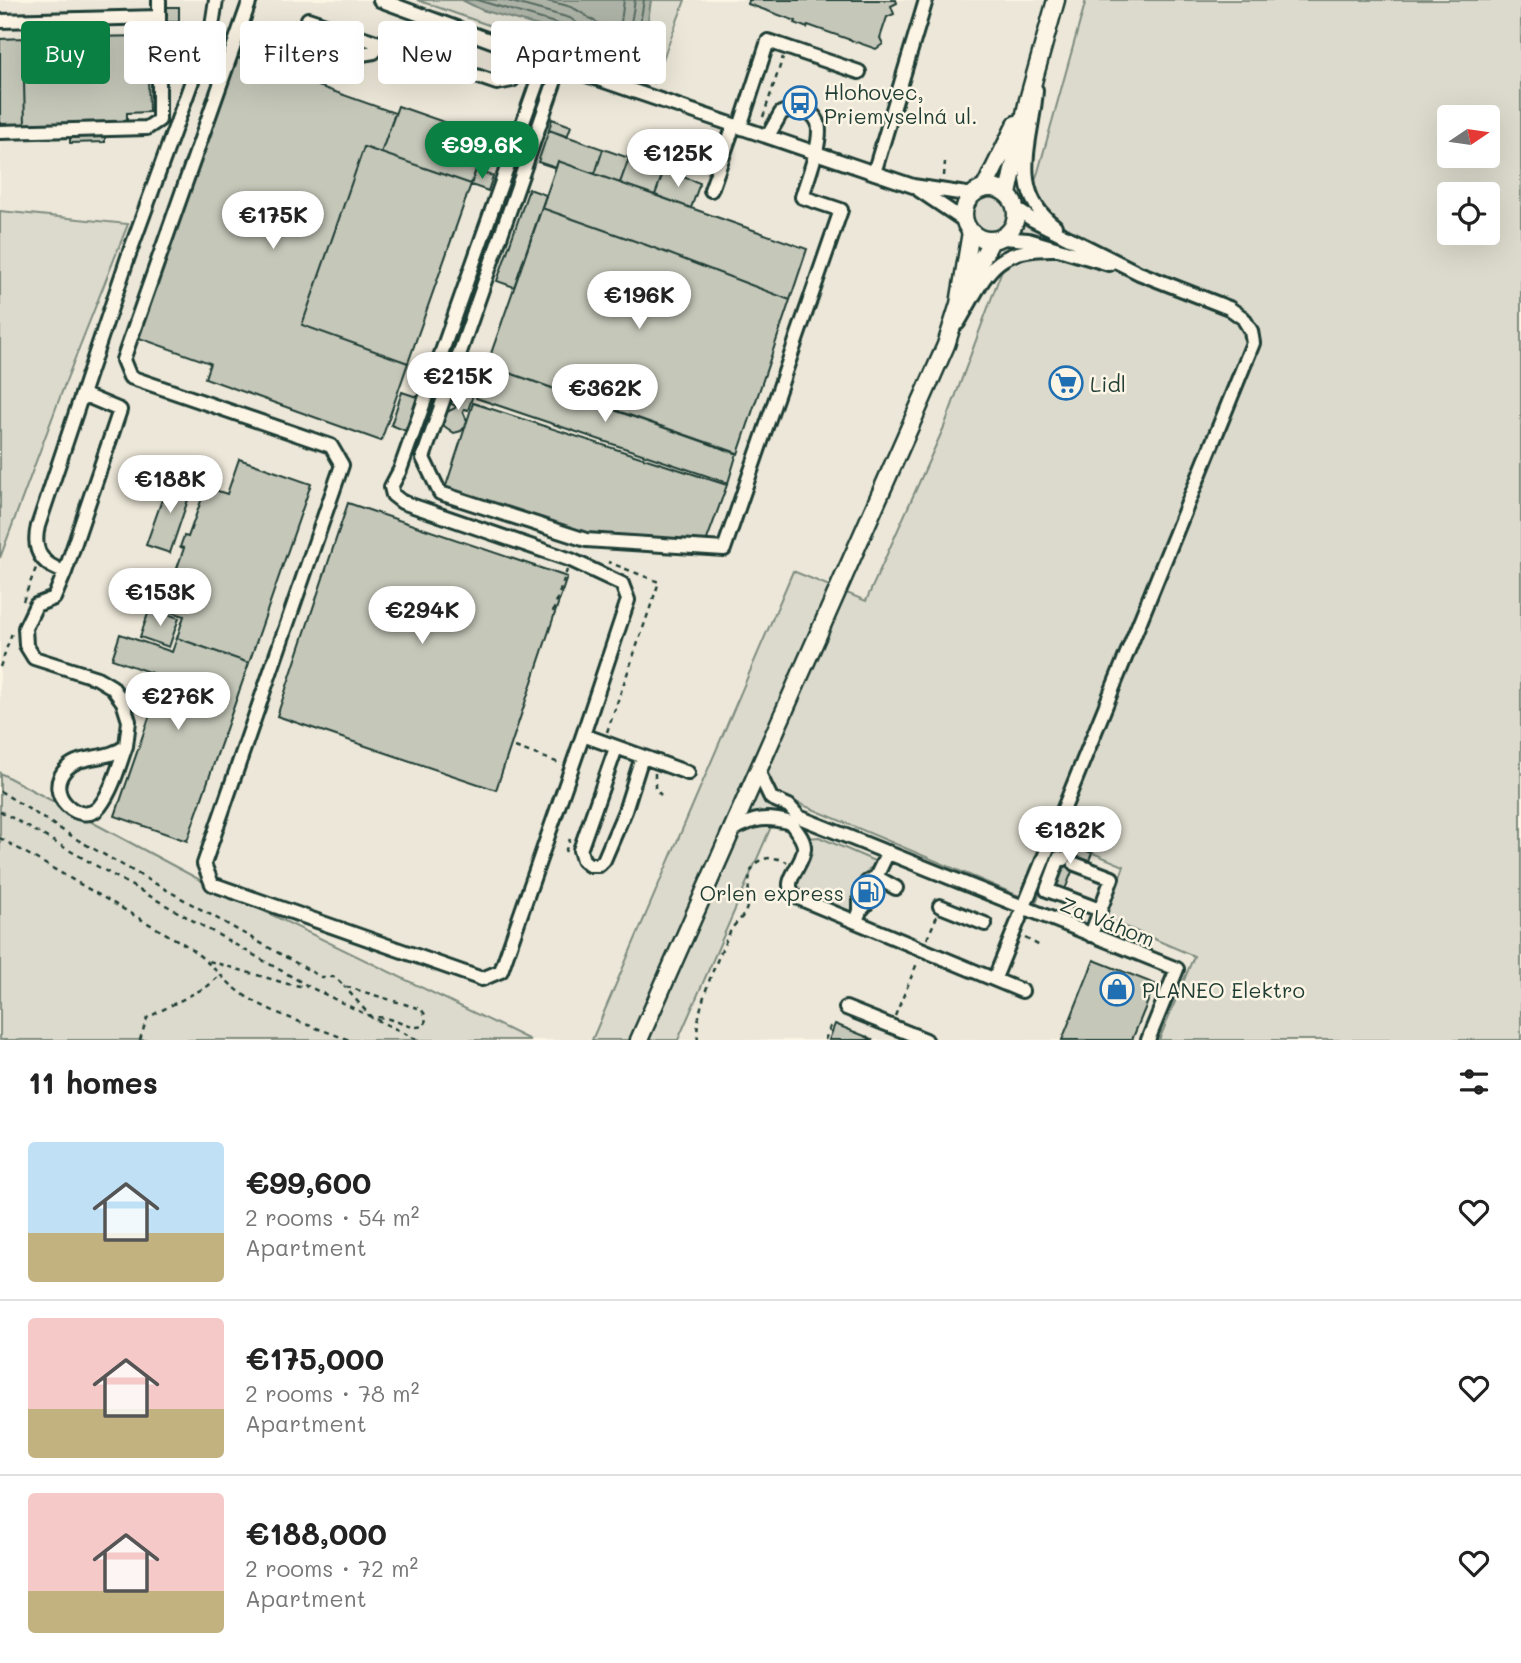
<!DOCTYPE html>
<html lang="en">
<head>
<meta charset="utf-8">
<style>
	:root { --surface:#fff; --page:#f2f2f2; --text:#222; --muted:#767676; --line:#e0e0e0; --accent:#0b8043 }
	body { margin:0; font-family:Mali,sans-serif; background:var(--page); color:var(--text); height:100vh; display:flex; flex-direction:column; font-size:26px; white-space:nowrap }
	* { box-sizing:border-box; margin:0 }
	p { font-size:23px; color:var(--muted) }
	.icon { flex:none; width:38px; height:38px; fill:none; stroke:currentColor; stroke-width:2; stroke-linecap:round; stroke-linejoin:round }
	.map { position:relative; height:1040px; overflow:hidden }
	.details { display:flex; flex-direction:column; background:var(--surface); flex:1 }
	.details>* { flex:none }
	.guide { position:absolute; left:21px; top:21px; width:700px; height:63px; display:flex; gap:14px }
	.needle { width:46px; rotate:77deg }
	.fabs { position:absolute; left:1437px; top:105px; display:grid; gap:14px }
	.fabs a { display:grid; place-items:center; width:63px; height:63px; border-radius:7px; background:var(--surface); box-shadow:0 7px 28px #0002; font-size:35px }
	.price { position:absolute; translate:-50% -60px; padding:0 16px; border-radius:24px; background:#fff; color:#222; font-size:23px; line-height:46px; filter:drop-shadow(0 2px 4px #0008) }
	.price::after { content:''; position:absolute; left:50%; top:42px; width:21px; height:16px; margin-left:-10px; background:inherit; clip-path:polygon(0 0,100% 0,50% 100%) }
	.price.active { background:var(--accent); color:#fff }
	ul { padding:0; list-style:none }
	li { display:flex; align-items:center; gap:21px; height:175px; padding:0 28px }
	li+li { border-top:2px solid var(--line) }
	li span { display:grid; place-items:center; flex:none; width:196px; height:140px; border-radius:7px; color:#555 }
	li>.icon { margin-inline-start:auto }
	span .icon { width:84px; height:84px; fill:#fffc; stroke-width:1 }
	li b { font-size:30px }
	h2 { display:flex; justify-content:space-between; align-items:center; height:84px; padding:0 28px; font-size:30px }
	.tag { padding:0 24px; border-radius:7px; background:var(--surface); box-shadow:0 7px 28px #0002; font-size:24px; line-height:63px }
	.tag.active { background:var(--accent); color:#fff }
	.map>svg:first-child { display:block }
</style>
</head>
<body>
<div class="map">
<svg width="1521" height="1040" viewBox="0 0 1521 1040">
	<rect width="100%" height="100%" fill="#fcf5e5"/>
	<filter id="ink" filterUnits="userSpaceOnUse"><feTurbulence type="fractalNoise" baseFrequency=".0143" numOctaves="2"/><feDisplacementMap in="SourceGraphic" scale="14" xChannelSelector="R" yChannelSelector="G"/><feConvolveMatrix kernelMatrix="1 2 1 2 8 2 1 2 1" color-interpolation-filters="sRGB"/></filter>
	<g filter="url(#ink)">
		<path fill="#ece7d8" d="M0,0h417l236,83 32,-83h401l-48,172 -94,255 -78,175 -73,-31 -201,469h-62l-328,-159 -202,-108v-215l66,-177 62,-157 -128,-13z
			M784,796l252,107 26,-63 63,26 -20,52 89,38 -35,84h-481z"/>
		<path fill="#dcdacc" stroke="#7e8c80" stroke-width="2" fill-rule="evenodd" d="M417,0h268l-31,83z
			M1086,0h435v1040h-362l35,-84 -89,-38 19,-52 -62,-26 -26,63 -252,-106 -106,243h-86l201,-469 73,30 78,-174 94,-255zM1449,117h39v39h-39zM1449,194h39v39h-39z
			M972 214a19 19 0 1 1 38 0a19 19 0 1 1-38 0Z
			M0,211l128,13 -62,157 -66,177z
			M0,773l202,108 328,159h-530z
			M819,837l60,26 -10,6 -19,44 -51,-21c-8,-18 15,-36 9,-54z"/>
		<path fill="#aeb3a7" stroke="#758479" stroke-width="2" d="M462,0h189l-6,41 -29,12 -32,-5 -21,-15 -81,-23z"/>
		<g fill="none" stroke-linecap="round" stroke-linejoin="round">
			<path stroke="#586c62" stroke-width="2" d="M477,0l88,26 22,15 27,5 24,-10 6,-36
				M504,0l66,18 21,15 23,3 16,-7 5,-29
				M544,0c9,3 20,4 29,8 16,7 28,25 48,14l3,-22"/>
		</g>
		<path fill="#c5c7b9" stroke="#1f3d34" stroke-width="2" d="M749,0h147l1,3 -6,3 3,8 -7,3 -7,21 3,6 -7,5 -68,-24 -1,3 -12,-5 1,-2 -48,-17z
			M166,7h13v15h-13z
			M147,36l2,76 -22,1v10l-102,2 -2,-87z
			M23,38l2,87 -25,1v-87z
			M236,57l159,56 -14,40 -17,-6 -62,178 106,38 -27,78 -176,-63 5,-15 -71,-25z
			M398,106l89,31 -16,47 -90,-31z
			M552,119l19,7 -4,11 -18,-7z
			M549,130l54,19 -8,25 -37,-13 -2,7 -18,-6z
			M105,134v8l-35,1v-8z
			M364,147l107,37 -63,179 -106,-38z
			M603,149l26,9 -9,25 -25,-9z
			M629,158l35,12 -9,25 -35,-12z
			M558,161l249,88 -17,51 -141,-54 -107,-38z
			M476,170l17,6 -5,15 -17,-6z
			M664,170l36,13 -9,25 -36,-13z
			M529,189l17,6 -32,92 -17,-6z
			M542,208l107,38 141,54 -52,154 -251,-89z
			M487,365l250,88 -9,30 -252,-85z
			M456,389l17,6 -5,15 -4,-1 -1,2 4,10 -2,6 -4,4 -7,2 -10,-7 -1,-7 2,-6 10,-5 1,-2 -5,-2z
			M402,392l15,5 -11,34 -15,-6z
			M473,403l254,82 -22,60 -118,-8 -142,-48z
			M239,459l72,25 -62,179 -72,-25 7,-22 -21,-7 21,-61 -4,-1 4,-11 4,1 18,-50 21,7z
			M170,477l23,8 -23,68 -24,-8z
			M348,503l219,74 -71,213 -219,-74z
			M150,608l29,10 -10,29 -29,-10z
			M120,634l52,18 5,-14 72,25 -62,178 -72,-25 48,-139 -51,-18z
			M1070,844l22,9 -4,10 -11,-4 -13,33 -11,-5z
			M1094,960l61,24 -23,56h-70z
			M835,1024l32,13 6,3h-44z"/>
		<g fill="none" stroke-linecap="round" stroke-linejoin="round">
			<defs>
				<path id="minor" d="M250,0l-127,360 7,17 201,69 11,19 -138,399 8,20 270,95 19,-8 82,-236 45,-135 -6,-16 -51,-24 -169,-58 -9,-7 -2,-8 9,-17 145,-410
					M380,0l180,66 353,120 60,9
					M308,19l189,64 15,-3 10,-28
					M0,21l159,-4
					M355,35l2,15 5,4 12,-2 7,-9
					M560,66l-137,392 17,35 146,47 138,9 117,-339 -39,-13c5,-18 21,-56 16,-74 -3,-10 -14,-13 -22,-16l-15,6 -13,23
					M1036,90c-3,49 -29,100 19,136
					M740,127l28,-86 91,31
					M0,132l147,-4 12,-8v-120
					M874,173l52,-173
					M711,190l23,-65
					M919,190l46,31
					M1003,238l25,2 81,24
					M958,323c30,-51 34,-76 100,-74
					M82,394l38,16 -55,162c-23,-7 -33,-21 -27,-46l90,-269 84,-231 4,-26
					M65,572l-11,26 -18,7 -11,23 1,17 8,13 63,20 15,9 11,15 6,19 -3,25c-7,19 -13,43 -26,60 -17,23 -60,-12 -33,-38 14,-14 41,-7 59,-22
					M583,735l105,38
					M616,748l-36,102 3,10 6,5h10l5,-5 21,-49 17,-54
					M758,771l13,27 18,8 10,11 378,152 -29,71
					M732,830c23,-12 34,-14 59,-7 5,7 14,17 13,26 -1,18 -25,33 -8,48l226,94
					M1064,859l-5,-1 -12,32 53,20
					M1075,864l37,14 -21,57
					M876,877l20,11
					M940,906l45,18
					M860,911v-12l7,-17 9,-5
					M856,921l4,-10 8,-9 7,-16 1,-9 12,-25
					M995,978l258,-635 -2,-12 -8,-13 -14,-10 -90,-35 -106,-53 -17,-11
					M846,1008l80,32"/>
				<path id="major" d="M964 214a26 26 0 1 1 52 0a26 26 0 1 1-52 0Z
					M984,189l32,-65
					M1008,194l20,-94 28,-100
					M966,289l25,-48
					M639,1040l307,-695 13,-41 12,-72"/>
			</defs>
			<use href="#minor" stroke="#1f3d34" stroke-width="18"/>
			<use href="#major" stroke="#1f3d34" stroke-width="21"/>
			<path stroke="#1f3d34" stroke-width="2.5" stroke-dasharray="5 5" stroke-linecap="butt" d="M763,117l20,-60
				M944,176l1,-14
				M23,601l13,-33
				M553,612l14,-42
				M0,667l13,-37
				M607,732l52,-150 -51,-20
				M515,747l47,17
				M655,773v16l6,6
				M0,791l78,49 243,137h14l9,9 77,23 5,7 -1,9c-17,8 -34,-12 -53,-7l-28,-32
				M0,811l310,176 108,53
				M0,838l184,106c25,16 40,38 63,53 31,19 68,30 102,43
				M565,852l5,-13
				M1025,938l15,8
				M927,939l10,-23
				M209,961l79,23 19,3
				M895,1016l23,-55
				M867,1037l1,-1
				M140,1040l7,-22 61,-32 13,-12
				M698,1040c-5,-27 20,-83 32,-108 4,-9 13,-13 16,-22 5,-13 -1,-37 10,-47 9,-7 21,-6 31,-1
				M825,1040l7,-18"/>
			<use href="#minor" stroke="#fcf5e5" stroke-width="12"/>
			<use href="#major" stroke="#fcf5e5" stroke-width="16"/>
		</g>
	</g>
	<defs>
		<symbol id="bus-ring" viewBox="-11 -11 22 22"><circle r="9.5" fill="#fcf5e5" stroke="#1f6fb2" stroke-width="1.5"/><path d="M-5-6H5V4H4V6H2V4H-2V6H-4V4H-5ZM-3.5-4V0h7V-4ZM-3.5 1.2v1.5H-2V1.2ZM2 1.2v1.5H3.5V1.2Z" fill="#1f6fb2"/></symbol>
		<symbol id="supermarket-ring" viewBox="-11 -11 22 22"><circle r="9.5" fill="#fcf5e5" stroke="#1f6fb2" stroke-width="1.5"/><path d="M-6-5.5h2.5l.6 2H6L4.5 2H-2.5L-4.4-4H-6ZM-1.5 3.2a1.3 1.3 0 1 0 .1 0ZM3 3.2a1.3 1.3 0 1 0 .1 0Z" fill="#1f6fb2"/></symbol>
		<symbol id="fuel-ring" viewBox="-11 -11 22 22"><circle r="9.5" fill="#fcf5e5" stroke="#1f6fb2" stroke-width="1.5"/><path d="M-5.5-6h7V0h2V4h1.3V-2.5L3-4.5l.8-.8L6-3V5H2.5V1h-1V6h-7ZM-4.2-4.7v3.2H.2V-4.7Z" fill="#1f6fb2"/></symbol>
		<symbol id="shop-ring" viewBox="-11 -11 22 22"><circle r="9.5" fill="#fcf5e5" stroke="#1f6fb2" stroke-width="1.5"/><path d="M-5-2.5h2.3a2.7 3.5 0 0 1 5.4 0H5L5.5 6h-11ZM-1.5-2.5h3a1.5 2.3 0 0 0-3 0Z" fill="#1f6fb2"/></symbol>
	</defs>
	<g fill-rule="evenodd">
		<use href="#bus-ring" x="781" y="84" width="38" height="38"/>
		<use href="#supermarket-ring" x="1047" y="364" width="38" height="38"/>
		<use href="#fuel-ring" x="849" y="873" width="38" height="38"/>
		<use href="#shop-ring" x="1098" y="970" width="38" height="38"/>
	</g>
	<g text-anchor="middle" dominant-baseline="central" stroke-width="5" stroke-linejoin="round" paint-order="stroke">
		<g font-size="21" fill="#1f3d34" stroke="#fcf5e5" text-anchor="start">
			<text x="824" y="91">Hlohovec,<tspan x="824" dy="24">Priemyselná ul.</tspan></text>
			<text x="1090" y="383">Lidl</text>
			<text x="844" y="892" text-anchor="end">Orlen express</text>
			<text x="1142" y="989">PLANEO Elektro</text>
		</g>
		<g font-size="21" fill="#1f3d34" stroke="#fcf5e5">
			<text transform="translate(1108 921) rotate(22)">Za Váhom</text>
		</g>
	</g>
</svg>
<div class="fabs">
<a><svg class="needle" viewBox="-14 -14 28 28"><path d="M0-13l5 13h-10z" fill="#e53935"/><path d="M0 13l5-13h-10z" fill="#767676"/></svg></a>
<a><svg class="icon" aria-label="locate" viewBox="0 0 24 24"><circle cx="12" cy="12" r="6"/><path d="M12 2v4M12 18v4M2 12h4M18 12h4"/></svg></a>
</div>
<b class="price active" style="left:482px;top:181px">€99.6K</b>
<b class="price" style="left:678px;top:189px">€125K</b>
<b class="price" style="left:273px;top:251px">€175K</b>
<b class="price" style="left:639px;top:331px">€196K</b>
<b class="price" style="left:458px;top:412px">€215K</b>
<b class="price" style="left:605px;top:424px">€362K</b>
<b class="price" style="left:170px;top:515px">€188K</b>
<b class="price" style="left:160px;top:628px">€153K</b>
<b class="price" style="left:422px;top:646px">€294K</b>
<b class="price" style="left:178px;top:732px">€276K</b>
<b class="price" style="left:1070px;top:866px">€182K</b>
<div class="guide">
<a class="tag active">Buy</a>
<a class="tag">Rent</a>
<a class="tag">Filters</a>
<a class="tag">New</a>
<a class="tag">Apartment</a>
</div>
</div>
<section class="details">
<h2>11 homes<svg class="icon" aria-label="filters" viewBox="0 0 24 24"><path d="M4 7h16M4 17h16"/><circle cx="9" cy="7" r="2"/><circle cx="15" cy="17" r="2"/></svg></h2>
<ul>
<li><span style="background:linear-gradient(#bfe0f5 65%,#c2b280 0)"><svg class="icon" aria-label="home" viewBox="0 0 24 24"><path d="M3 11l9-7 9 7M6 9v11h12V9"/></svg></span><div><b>€99,600</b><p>2 rooms · 54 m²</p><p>Apartment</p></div><svg class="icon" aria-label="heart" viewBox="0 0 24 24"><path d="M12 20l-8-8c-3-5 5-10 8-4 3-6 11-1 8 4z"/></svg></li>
<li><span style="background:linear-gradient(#f6c9c9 65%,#c2b280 0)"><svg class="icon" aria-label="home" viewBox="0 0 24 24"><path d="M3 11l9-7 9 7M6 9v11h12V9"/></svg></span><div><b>€175,000</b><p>2 rooms · 78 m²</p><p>Apartment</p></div><svg class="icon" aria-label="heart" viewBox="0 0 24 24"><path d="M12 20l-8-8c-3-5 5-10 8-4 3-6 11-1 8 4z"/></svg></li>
<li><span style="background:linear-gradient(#f6c9c9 70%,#c2b280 0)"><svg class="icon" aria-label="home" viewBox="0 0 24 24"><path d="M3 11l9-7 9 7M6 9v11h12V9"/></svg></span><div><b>€188,000</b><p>2 rooms · 72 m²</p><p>Apartment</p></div><svg class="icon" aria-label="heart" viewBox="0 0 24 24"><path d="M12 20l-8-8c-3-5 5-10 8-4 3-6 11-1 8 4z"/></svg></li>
</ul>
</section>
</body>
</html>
